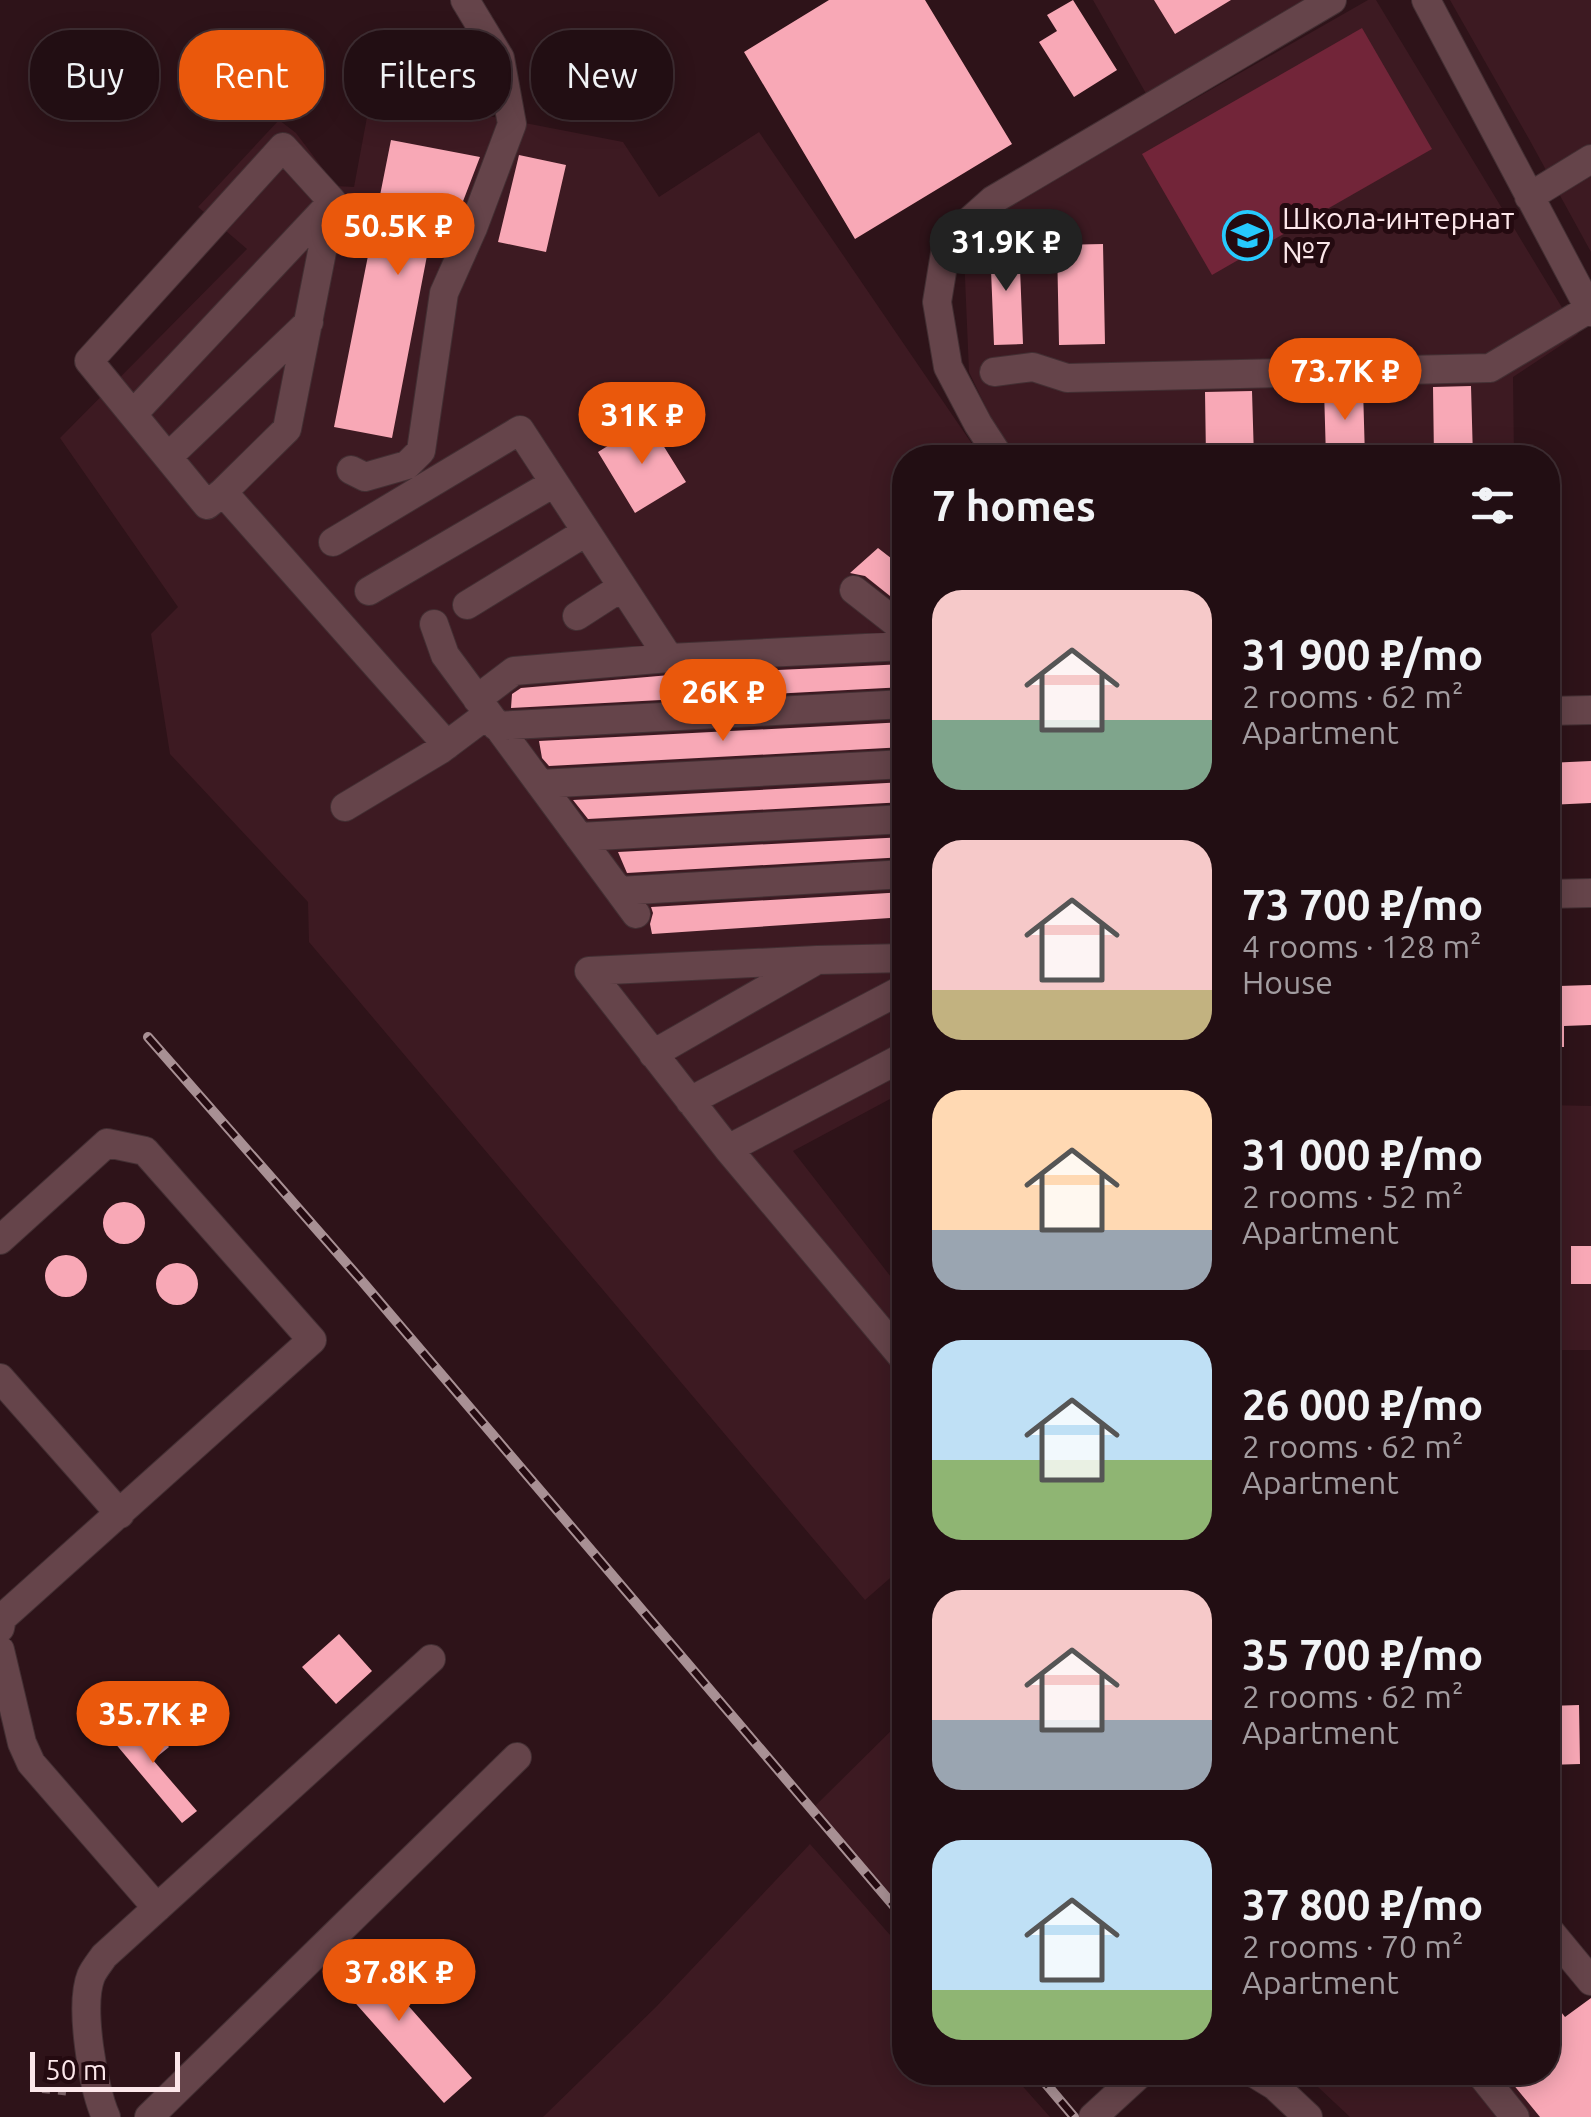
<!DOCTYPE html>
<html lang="en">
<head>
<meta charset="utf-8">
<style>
	:root { --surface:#220e13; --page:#2e1c21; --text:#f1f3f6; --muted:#a29ca0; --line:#3f2e33; --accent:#ea580c }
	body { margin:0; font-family:Ubuntu,sans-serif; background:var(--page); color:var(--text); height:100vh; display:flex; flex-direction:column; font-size:38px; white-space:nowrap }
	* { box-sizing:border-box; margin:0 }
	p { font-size:32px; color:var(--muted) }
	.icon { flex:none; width:55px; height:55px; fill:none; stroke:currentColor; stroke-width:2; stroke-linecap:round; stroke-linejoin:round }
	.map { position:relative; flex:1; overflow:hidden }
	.details { position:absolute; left:892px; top:445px; width:668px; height:1640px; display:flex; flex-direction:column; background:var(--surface); border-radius:40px; box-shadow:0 5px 25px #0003,0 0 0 2px var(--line) }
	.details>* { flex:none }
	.banner { position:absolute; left:30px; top:30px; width:712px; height:90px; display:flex; gap:20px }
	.scale { position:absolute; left:30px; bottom:25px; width:150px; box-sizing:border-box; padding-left:10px; border:5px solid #fce7ea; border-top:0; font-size:28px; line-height:35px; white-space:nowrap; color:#fce7ea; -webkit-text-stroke:8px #240a10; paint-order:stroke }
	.price { position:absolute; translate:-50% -85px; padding:0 22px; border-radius:35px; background:var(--accent); color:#fff; font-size:32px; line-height:65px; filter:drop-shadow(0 2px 5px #0008) }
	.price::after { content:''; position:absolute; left:50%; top:60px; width:30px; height:22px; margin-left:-15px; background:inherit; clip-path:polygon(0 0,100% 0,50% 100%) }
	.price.selected { background:#222; color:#fff }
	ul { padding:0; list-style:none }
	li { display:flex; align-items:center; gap:30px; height:250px; padding:0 40px }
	li span { display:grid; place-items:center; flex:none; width:280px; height:200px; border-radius:30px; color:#555 }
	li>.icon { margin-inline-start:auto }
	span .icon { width:120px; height:120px; fill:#fffc; stroke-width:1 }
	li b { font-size:42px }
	h2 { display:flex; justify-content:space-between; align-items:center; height:120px; padding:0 40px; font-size:42px }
	.pill { padding:0 35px; border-radius:40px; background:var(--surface); box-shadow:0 5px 25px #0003,0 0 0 2px var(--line); font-size:35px; line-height:90px }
	.pill.selected { background:var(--accent); color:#fff }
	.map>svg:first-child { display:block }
</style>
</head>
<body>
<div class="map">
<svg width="1591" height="2117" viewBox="0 0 1591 2117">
	<rect width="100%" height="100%" fill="#2e1319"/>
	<path fill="#3d1a22" d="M1093,0h218l-163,97z
		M1368,0h8l202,334 -65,43 1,80h-491l-21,-16 -33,-69 -5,-118 24,-37z
		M1450,0h141v252l-62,-113z
		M385,96l238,46 36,55 100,-65 222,325 -76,1v633l-112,60 112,144v270l-40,35 -556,-658 -1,-40 -138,-148 -19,-120 27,-27 -118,-169 187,-189 -49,-42 81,-87 17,13 40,53 18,1 16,-86z
		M1548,1105l43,1v244h-43z
		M905,1717v198l-92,-107z
		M810,1844l95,108v120l106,1 39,44h-507l113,-110z
		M1303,2073h229l37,44h-219z"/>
	<path fill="#722539" d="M1362,28l70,121 -220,126 -70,-121z"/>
	<path fill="#f8a8b6" d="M829,0h96l87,144 -157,95 -111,-187z
		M1073,0l44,70 -43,27 -35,-55 18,-11 -10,-16z
		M1154,0h77l-56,34z
		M391,140l89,17 -33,86 -17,-3 -38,198 -58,-11z
		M519,155l47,10 -20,87 -48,-10z
		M1019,243l4,101 -29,1 -4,-101z
		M1103,244l2,100 -46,1 -2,-100z
		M1471,386l2,72h-39l-1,-71z
		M1363,388l2,70h-39l-2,-69z
		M1252,391l2,67h-48l-1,-66z
		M648,421l38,61 -51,31 -37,-61z
		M878,548l27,21v39l-40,-32 -15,-3z
		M905,664v23l-394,21 1,-14 9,-6 149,-13z
		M905,722v25l-356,19 -7,-8 -3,-17z
		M1591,761v42l-43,2v-42z
		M905,782v20l-317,17 -15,-19z
		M905,837v20l-278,16 -9,-21z
		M905,892v25l-253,17 -2,-10 3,-11 -2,-6z
		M1591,985v40l-27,1v21h-16v-41h12l-1,-20z
		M103 1223a21 21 0 1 1 42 0a21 21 0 1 1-42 0Z
		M1571,1246h20v38h-20z
		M45 1276a21 21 0 1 1 42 0a21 21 0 1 1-42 0Z
		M156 1284a21 21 0 1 1 42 0a21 21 0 1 1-42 0Z
		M339,1634l33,37 -36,33 -34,-37z
		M1579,1705l1,59 -32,1v-59z
		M143,1717l26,30 -16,13 44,51 -15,12 -68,-81z
		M354,1944l118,134 -28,25 -118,-133z
		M1548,1995l17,22 26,-19v119h-51l-37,-45h45z"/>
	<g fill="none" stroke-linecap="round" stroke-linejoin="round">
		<defs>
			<path id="minor" d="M1426,0l165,312
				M1529,197l62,-38
				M994,372l39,-5 34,11 423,-10 99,-59
				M133,414l198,-211
				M168,457l141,-135
				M1000,458l-22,-34 -30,-57 -11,-65 10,-61 46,-41 339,-200
				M351,470l14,7 42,-12 14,-14 23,-158 29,-65 39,-104 -12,-66 -35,-58
				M223,492l-16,13 -118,-144 194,-214 49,54 -45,228 -64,63 224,253
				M333,542l187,-112 149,228
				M854,590l51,40
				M369,591l185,-108
				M467,605l119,-73
				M577,616l45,-29
				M434,624l11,31 191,259
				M477,699l37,-28 155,-13 236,-12
				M1548,711l43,-1
				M496,726l409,-22
				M540,784l365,-20
				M345,807l95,-57 48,-36
				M579,837l326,-18
				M619,891l286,-17
				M1548,894l43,-1
				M817,960l88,-2
				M589,971l139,178 177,211
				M589,971l228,-11 -164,94
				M690,1101l215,-113
				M728,1149l177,-93
				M0,1240l107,-97 38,8 167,189 -310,278 -2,10
				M0,1378l120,136
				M0,1650l22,93 9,20 126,145
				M1548,1929l43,52
				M1252,2072l23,14 33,31
				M1479,2072l36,45
				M106,2117c-13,-29 -27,-111 -15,-141 3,-7 9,-14 13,-20l327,-297
				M149,2117l368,-360
				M1093,2117l49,-45"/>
		</defs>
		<use href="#minor" stroke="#432f33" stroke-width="30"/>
		<path stroke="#785f64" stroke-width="4" stroke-dasharray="8 8" stroke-linecap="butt" d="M42,2091l30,3"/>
		<use href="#minor" stroke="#65444a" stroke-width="28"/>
		<defs>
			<path id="rail" d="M148,1037l213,243 544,639
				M1036,2072l38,45"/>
		</defs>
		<use href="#rail" stroke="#a89094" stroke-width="10"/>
		<use href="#rail" stroke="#240a10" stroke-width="6" stroke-dasharray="19" stroke-linecap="butt"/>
	</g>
	<defs>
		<symbol id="school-ring" viewBox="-11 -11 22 22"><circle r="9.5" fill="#240a10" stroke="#26c9fe" stroke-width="1.5"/><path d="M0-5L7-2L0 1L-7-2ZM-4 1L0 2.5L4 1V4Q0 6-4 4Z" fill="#26c9fe"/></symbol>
	</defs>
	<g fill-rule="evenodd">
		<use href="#school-ring" x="1220" y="208" width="55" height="55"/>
	</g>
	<g text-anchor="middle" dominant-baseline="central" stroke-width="10" stroke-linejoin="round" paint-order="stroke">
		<g font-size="30" fill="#fce7ea" stroke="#240a10" text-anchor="start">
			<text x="1282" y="218">Школа-интернат<tspan x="1282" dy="34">№7</tspan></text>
		</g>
	</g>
</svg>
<div class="scale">50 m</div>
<b class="price" style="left:398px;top:278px">50.5K ₽</b>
<b class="price selected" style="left:1006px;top:294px">31.9K ₽</b>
<b class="price" style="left:1345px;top:423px">73.7K ₽</b>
<b class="price" style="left:642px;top:467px">31K ₽</b>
<b class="price" style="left:723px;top:744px">26K ₽</b>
<b class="price" style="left:153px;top:1766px">35.7K ₽</b>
<b class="price" style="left:399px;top:2024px">37.8K ₽</b>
<div class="banner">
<a class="pill">Buy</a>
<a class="pill selected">Rent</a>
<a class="pill">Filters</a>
<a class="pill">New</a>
</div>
<section class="details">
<h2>7 homes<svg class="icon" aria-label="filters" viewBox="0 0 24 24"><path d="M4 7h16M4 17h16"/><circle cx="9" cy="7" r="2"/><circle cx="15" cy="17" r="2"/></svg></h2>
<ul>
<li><span style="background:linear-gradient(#f6c9c9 65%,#7fa58c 0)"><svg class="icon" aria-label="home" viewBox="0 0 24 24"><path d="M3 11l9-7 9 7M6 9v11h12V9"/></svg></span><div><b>31 900 ₽/mo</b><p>2 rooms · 62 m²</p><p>Apartment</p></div></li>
<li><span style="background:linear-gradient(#f6c9c9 75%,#c2b280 0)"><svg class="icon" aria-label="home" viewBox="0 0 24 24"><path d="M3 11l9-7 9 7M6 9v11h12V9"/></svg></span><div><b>73 700 ₽/mo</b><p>4 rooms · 128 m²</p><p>House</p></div></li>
<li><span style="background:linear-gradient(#ffd9b3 70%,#9aa5b1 0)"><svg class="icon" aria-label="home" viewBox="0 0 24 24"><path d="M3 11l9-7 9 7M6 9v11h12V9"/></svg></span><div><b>31 000 ₽/mo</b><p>2 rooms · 52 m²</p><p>Apartment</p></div></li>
<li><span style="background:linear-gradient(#bfe0f5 60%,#8fb573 0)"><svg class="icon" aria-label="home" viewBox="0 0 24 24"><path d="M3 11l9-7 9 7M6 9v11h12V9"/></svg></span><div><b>26 000 ₽/mo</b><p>2 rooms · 62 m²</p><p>Apartment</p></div></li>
<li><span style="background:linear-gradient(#f6c9c9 65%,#9aa5b1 0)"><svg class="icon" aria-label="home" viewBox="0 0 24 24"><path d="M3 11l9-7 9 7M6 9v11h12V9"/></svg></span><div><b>35 700 ₽/mo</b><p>2 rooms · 62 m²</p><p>Apartment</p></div></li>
<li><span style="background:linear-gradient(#bfe0f5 75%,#8fb573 0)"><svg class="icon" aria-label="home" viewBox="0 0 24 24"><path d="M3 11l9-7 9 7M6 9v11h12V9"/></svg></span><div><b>37 800 ₽/mo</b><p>2 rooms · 70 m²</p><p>Apartment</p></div></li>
</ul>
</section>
</div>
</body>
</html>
